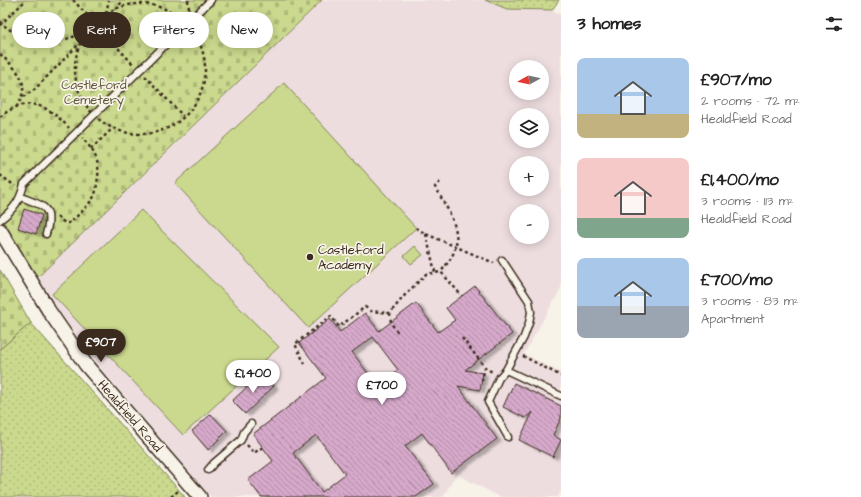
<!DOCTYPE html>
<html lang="en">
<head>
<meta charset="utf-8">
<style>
	:root { --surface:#fff; --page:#f2f2f2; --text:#222; --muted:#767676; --accent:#3b2a1e }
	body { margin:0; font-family:"Architects Daughter",sans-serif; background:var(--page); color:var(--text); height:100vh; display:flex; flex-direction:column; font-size:15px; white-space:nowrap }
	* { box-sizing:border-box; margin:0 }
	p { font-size:13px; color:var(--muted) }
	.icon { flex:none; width:22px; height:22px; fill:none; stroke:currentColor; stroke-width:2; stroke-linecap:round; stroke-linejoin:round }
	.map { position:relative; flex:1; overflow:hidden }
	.drawer { display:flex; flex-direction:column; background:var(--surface); width:300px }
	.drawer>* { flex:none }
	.banner { position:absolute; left:12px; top:12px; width:380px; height:36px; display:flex; gap:8px }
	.needle { width:26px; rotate:262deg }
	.tools { position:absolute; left:509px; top:60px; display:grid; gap:8px }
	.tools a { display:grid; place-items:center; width:40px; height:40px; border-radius:50%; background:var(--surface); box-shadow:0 2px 10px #0003; font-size:20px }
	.price { position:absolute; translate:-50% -34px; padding:0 9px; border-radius:14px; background:#fff; color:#222; font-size:13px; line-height:26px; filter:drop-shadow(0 1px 2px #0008) }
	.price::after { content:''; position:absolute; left:50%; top:24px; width:12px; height:9px; margin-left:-6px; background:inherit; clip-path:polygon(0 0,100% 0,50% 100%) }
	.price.active { background:var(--accent); color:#fff }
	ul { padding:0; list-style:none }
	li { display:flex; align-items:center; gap:12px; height:100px; padding:0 16px }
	li span { display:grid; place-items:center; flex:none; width:112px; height:80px; border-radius:8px; color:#555 }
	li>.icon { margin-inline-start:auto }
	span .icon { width:48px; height:48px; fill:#fffc; stroke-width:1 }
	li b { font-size:17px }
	h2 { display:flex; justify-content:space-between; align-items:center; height:48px; padding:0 16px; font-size:17px }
	.pill { padding:0 14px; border-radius:18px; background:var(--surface); box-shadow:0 2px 10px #0003; font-size:14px; line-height:36px }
	.pill.active { background:var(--accent); color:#fff }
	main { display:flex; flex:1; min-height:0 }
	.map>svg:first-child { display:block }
</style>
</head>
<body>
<main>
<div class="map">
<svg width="561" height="497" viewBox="0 0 561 497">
	<defs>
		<pattern id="cemetery-stones" width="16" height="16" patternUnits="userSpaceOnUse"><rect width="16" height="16" fill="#cad98d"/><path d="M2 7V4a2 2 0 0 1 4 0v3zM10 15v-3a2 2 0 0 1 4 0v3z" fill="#aeba79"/></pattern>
		<pattern id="park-dots" width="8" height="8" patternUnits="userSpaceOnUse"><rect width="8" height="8" fill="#cad98d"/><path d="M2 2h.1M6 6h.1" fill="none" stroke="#aeba79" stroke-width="1.8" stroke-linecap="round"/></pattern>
		<pattern id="building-back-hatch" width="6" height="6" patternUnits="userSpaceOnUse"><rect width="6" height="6" fill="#d6a9cb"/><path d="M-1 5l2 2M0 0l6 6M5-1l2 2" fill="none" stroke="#af8aa4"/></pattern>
		<filter id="shadow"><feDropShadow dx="4.5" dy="2.5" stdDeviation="1" flood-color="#0004"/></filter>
	</defs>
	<rect width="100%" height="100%" fill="#f7f3e8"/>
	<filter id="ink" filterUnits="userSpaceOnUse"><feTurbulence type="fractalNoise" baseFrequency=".025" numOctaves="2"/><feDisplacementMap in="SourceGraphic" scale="8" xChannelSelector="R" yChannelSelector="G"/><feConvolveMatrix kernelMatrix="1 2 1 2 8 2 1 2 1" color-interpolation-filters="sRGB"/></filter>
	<g filter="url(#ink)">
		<path fill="#eddddf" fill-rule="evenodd" d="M322,0h57l2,2 1,-2h103l22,9 45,1 9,5v273l-37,66 37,19v118l-3,6h-58l-44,-23 -13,23h-232l-127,-148 -46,-72zM516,67h26v26h-26zM516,115h26v26h-26zM516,163h26v26h-26zM516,211h26v26h-26z"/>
		<path fill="#cad98d" stroke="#828256" d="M284,83l132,145 -108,100 -133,-145z
			M141,210l138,137 -96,88 -131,-141z
			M415,246l8,9 -12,9 -7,-8z"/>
		<path fill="url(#cemetery-stones)" stroke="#828256" d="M0,0h322l-284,277 -38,-56z
			M0,270l31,53 -31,26z"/>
		<path fill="url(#park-dots)" stroke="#828256" d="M485,0h74l-7,10 -45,-1z
			M31,323l148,167 6,7h-185v-148z"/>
		<path fill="url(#building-back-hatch)" stroke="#3b2a1e" fill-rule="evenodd" filter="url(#shadow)" d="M24,209l18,6 -6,19 -18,-6z
			M475,286l37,48 -47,36 18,3 -3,17 -22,-4 39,53 -46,34 -29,-40 -17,13 29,38 -18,13h-155l-13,-17 25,-19 -20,-27 73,-56 -27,-35 31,-24 10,13 25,-19 14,18 37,-28 22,29 17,-12 -9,-12zM373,337l25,33 -21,15 -25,-33zM316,435l29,39 -23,18 -29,-39z
			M262,373l12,13 -29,28 -13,-13z
			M514,383l47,23v12l-8,17 8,5 -8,17 -34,-17 14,-28 -8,6 -22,-11z
			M211,414l16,17 -19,19 -16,-19z"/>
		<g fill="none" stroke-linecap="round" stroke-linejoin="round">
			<defs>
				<path id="lane" d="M21,197c22,9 33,9 25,37
					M0,220c14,-11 20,-19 24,-36l187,-184
					M502,260l27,41 2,11 -2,11 -5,14 -18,33
					M508,437l-20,-35 11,-24 7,-8 55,26
					M208,470l6,-7 27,-23 3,-8 7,-8"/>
				<path id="street" d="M0,230l49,81 37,54 114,132"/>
			</defs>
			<use href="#lane" stroke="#3b2a1e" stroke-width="9"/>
			<use href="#street" stroke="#3b2a1e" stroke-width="16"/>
			<path stroke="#3b2a1e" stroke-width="2.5" stroke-dasharray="3 3" stroke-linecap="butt" d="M73,0l60,64
				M188,0l1,9
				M75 69a65 65 0 1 1 130 0a65 65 0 1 1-130 0Z
				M115,9l9,-9
				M106,13l3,-13
				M0,21c12,15 39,23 58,20 9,-1 18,-7 27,-6
				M0,25l26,-25
				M0,54c17,16 32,28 17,52
				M145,76l38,40
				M23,97l11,-7 45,-46
				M0,117c28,-23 48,-12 69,11
				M91,149l22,-21
				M0,175l15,11
				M440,182l-5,5c11,20 29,44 18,67 -3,7 -8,12 -12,18l21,24
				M57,217l8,6h5c7,-7 15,-14 21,-22 5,-6 5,-11 6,-18 4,-19 -1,-31 -15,-45
				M416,228l10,6 68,29
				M426,234l9,38
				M390,313l1,10 7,10
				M462,338l23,29 7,5
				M523,356l38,20
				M305,364l-10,-20 36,-28 8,11 26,-20 6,4 19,2 15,-18 21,-21 15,-2
				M482,381l3,-14
				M247,445l7,8 9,-6
				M171,497l7,-6"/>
			<use href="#lane" stroke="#f7f3e8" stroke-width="6"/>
			<use href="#street" stroke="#f7f3e8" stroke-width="13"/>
		</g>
	</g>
	<circle fill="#3b2a1e" stroke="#f7f3e8" stroke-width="1.5" cx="310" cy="257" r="4"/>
	<g text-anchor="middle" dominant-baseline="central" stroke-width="3.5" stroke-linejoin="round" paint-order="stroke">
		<g font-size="13" fill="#5f563a" stroke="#f7f3e8">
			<text x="94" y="85">Castleford<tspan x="94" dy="15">Cemetery</tspan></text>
		</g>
		<g font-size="13" fill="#3b2a1e" stroke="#f7f3e8" text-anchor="start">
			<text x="318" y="250">Castleford<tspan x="318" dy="15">Academy</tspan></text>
		</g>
		<g font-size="13" fill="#3b2a1e" stroke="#f7f3e8">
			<text transform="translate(130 416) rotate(49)">Healdfield Road</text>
		</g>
	</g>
</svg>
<div class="tools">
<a><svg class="needle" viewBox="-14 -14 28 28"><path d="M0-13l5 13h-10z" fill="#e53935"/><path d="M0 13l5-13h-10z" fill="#767676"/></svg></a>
<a><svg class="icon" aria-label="layers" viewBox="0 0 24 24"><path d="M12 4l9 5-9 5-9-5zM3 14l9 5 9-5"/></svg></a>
<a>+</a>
<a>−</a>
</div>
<b class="price active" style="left:101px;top:363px">£907</b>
<b class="price" style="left:253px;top:394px">£1,400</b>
<b class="price" style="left:382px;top:406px">£700</b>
<div class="banner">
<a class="pill">Buy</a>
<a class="pill active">Rent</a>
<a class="pill">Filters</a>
<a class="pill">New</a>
</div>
</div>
<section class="drawer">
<h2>3 homes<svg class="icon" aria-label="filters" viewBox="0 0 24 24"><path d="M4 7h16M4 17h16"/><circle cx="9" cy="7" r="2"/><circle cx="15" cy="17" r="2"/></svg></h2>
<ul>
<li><span style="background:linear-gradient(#a9c7e8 70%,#c2b280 0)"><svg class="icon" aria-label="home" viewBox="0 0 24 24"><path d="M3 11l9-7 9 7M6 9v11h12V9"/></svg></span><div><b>£907/mo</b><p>2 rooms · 72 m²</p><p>Healdfield Road</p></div></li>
<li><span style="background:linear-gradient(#f6c9c9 75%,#7fa58c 0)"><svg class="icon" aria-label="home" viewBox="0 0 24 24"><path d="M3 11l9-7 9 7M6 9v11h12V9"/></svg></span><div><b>£1,400/mo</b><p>3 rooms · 113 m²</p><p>Healdfield Road</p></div></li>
<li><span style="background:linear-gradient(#a9c7e8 60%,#9aa5b1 0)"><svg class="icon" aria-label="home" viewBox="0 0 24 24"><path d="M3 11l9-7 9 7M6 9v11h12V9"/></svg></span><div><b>£700/mo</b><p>3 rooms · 83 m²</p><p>Apartment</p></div></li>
</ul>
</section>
</main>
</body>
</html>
